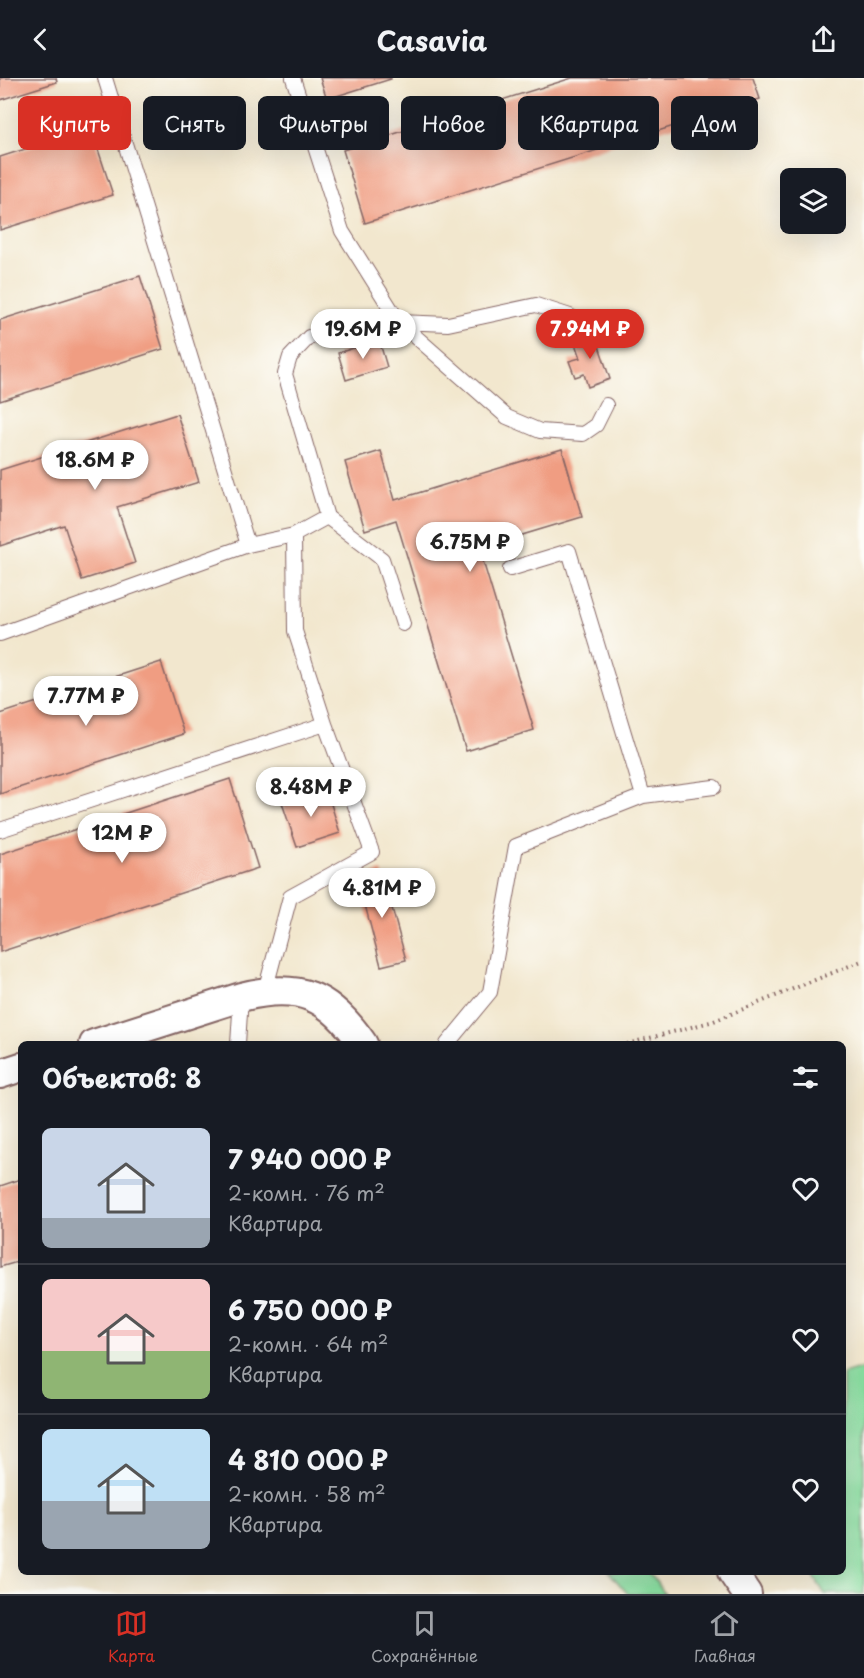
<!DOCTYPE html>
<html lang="ru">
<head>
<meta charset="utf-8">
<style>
	:root { --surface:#171b24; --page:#20242c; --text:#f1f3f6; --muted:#9ea1a6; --line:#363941; --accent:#d93025 }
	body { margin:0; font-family:"Playpen Sans",sans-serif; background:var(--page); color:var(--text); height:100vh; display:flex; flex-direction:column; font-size:22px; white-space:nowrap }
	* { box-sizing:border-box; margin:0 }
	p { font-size:20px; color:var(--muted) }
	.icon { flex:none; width:33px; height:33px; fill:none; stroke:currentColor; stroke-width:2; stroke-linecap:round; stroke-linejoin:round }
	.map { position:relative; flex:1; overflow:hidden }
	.drawer { position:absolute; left:18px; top:963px; width:828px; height:534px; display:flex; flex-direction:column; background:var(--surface); border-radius:9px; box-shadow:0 6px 24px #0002 }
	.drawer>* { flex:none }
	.hud { position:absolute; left:18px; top:18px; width:828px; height:54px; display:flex; gap:12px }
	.buttons { position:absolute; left:780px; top:90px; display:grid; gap:12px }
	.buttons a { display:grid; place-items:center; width:66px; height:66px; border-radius:9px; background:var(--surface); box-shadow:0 6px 24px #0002; font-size:30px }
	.price { position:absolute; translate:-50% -51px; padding:0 14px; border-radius:21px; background:#fff; color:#222; font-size:20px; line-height:39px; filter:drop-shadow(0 2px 3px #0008) }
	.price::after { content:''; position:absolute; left:50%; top:36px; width:18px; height:14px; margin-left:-9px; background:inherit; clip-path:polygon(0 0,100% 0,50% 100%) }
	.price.on { background:var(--accent); color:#fff }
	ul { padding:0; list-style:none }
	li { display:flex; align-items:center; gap:18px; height:150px; padding:0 24px }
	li+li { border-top:2px solid var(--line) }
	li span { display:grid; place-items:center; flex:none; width:168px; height:120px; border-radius:9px; color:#555 }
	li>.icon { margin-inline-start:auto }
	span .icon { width:72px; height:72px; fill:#fffc; stroke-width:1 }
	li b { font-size:26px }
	h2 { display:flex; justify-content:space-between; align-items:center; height:72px; padding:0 24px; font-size:26px }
	.tag { padding:0 21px; border-radius:9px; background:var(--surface); box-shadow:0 6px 24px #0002; font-size:21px; line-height:54px }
	.tag.on { background:var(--accent); color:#fff }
	header { display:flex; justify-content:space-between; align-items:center; height:78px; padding:0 24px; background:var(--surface); font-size:27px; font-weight:700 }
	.tab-bar { display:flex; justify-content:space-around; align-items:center; height:84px; border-top:2px solid var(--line); background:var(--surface); font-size:16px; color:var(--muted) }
	.tab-bar a { display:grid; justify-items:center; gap:3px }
	.tab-bar .on { color:var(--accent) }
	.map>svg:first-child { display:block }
</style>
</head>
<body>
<header><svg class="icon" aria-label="back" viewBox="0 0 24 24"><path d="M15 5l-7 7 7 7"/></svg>Casavia<svg class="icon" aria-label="share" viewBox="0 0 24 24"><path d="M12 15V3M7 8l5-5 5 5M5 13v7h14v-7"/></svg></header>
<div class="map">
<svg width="864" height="1516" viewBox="0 0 864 1516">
	<rect width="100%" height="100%" fill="#fdfcf7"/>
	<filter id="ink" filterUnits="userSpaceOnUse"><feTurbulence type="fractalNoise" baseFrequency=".0167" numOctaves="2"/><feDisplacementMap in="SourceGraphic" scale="12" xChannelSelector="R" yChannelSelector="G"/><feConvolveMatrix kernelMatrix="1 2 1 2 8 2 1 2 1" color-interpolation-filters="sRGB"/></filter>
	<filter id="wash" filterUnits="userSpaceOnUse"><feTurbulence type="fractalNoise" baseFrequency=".008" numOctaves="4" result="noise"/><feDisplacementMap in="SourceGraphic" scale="24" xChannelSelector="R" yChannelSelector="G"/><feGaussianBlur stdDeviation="1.35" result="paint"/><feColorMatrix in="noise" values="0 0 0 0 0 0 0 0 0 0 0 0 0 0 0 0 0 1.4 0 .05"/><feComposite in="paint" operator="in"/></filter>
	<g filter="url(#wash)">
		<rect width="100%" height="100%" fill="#f2e7ce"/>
		<path fill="#88dc9f" stroke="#697e65" stroke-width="1.5" d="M864,1290v226h-39l-14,-22h32v-198z
			M609,1494h40l16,22h-37z"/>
		<g id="blocks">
			<path fill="#f09d82" d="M0,0h56l1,4 -57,18z
				M320,0h71v1l-64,20z
				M572,0h181l7,21 -395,124 -22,-73z
				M91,50l22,67 -113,35v-73z
				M140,198l23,73 -163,52v-81z
				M594,253l16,48 -22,8 -4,-13 -9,3 -6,-16 11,-3 -7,-20z
				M379,262l8,27 -41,13 -8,-27z
				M177,336l22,68 -82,25 18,56 -53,17 -18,-55 -64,21v-76z
				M562,371l20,68 -103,31 55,182 -68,21 -70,-231 -31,10 -20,-68 36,-11 14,49z
				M161,584l23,72 -184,60v-80z
				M230,701l28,89 -258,84v-98z
				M326,710l14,45 -43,14 -15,-44z
				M382,793l24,89 -25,6 -23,-88z
				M21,1101v82l-21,6v-81z"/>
		</g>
	</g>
	<g filter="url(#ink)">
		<use href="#blocks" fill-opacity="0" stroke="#856564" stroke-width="1.5"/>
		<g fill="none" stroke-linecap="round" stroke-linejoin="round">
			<defs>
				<path id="lane" d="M105,0l143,467
					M293,0l49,153 57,91 108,95 33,14 43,3 13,-9 10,-20
					M327,439l55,42 21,65
					M294,457l1,96 30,93
					M510,491l59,-18 74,245
					M0,556l248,-89 46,-10 33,-18 -42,-143 5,-17 19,-20 35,-9 55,-6 49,2 88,-19 34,11
					M0,752l325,-106 47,128 -82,45 -25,94
					M238,966l3,-47
					M447,966l43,-52 26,-146 127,-50 71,-9"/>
				<path id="street" d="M94,966l147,-47c58,-15 88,-2 122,47
					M0,996l21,-7
					M732,1494l15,22"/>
			</defs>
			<use href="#lane" stroke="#856564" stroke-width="16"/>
			<use href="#street" stroke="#856564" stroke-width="32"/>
			<path stroke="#856564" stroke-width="4" stroke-dasharray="1.5 4.5" stroke-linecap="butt" d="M627,966l87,-23 150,-61"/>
			<use href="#lane" stroke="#fff" stroke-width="14"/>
			<use href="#street" stroke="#fff" stroke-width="28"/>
		</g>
	</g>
</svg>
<div class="buttons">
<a><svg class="icon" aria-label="layers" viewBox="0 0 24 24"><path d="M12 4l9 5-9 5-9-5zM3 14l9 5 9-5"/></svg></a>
</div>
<b class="price" style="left:363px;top:282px">19.6M ₽</b>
<b class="price on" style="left:590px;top:282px">7.94M ₽</b>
<b class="price" style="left:95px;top:413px">18.6M ₽</b>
<b class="price" style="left:470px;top:495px">6.75M ₽</b>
<b class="price" style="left:86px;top:649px">7.77M ₽</b>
<b class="price" style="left:311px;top:740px">8.48M ₽</b>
<b class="price" style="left:122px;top:786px">12M ₽</b>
<b class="price" style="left:382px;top:841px">4.81M ₽</b>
<div class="hud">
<a class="tag on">Купить</a>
<a class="tag">Снять</a>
<a class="tag">Фильтры</a>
<a class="tag">Новое</a>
<a class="tag">Квартира</a>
<a class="tag">Дом</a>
</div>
<section class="drawer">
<h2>Объектов: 8<svg class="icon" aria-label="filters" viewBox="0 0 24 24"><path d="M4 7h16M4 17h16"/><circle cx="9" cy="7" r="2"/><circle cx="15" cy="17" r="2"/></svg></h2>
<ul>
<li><span style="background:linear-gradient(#c9d6e8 75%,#9aa5b1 0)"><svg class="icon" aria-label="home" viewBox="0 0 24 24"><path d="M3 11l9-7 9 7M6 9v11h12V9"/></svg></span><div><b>7 940 000 ₽</b><p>2-комн. · 76 m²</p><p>Квартира</p></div><svg class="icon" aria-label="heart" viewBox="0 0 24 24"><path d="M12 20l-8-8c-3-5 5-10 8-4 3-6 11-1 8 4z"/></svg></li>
<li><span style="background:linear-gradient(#f6c9c9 60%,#8fb573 0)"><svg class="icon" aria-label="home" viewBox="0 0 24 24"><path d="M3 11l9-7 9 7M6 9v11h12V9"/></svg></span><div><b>6 750 000 ₽</b><p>2-комн. · 64 m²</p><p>Квартира</p></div><svg class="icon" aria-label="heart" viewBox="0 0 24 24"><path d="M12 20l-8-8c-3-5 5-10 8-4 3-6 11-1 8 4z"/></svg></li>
<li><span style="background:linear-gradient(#bfe0f5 60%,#9aa5b1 0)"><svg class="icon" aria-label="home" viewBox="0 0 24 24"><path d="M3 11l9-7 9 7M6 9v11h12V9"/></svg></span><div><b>4 810 000 ₽</b><p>2-комн. · 58 m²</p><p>Квартира</p></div><svg class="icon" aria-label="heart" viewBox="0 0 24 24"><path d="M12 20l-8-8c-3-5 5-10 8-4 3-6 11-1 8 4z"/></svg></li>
</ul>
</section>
</div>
<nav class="tab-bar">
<a class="on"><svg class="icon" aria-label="map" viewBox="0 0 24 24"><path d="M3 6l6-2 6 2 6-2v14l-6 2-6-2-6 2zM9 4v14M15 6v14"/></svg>Карта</a>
<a><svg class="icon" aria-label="saved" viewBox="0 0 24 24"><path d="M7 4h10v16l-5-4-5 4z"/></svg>Сохранённые</a>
<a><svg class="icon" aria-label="home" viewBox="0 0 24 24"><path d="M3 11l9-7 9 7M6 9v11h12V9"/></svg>Главная</a>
</nav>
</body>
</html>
